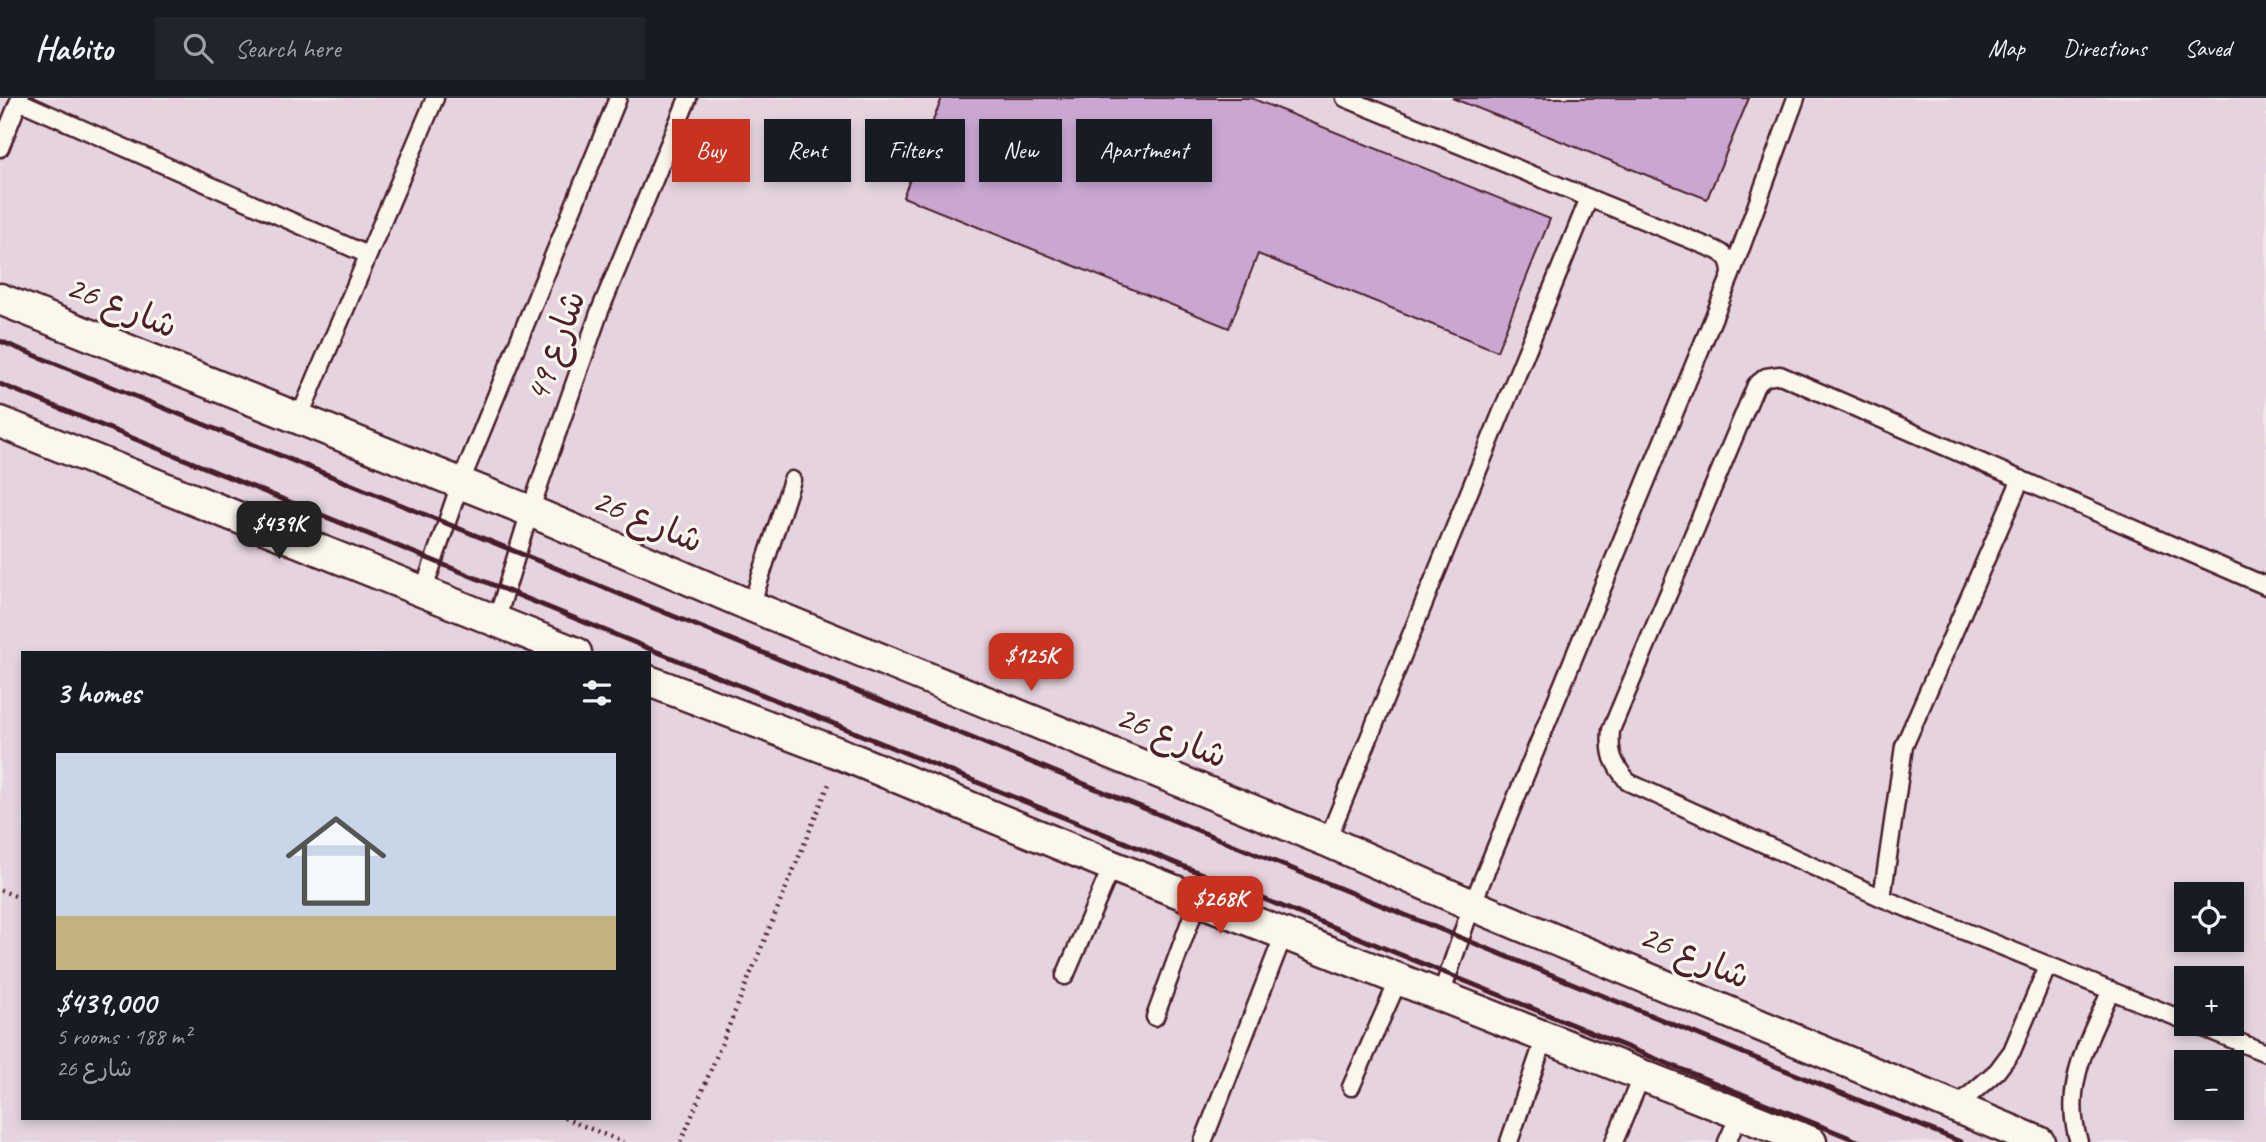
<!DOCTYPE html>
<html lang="en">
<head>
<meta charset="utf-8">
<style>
	:root { --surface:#171b24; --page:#20242c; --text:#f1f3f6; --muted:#9ea1a6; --line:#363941; --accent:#c8321e }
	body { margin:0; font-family:Caveat,"Playpen Sans Arabic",sans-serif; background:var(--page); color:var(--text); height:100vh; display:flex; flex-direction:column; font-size:26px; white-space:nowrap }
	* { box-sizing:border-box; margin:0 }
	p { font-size:23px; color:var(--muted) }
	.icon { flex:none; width:38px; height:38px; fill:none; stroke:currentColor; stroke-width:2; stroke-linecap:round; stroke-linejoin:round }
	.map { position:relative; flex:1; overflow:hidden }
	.side { position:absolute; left:21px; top:553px; width:630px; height:469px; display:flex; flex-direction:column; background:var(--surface); border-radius:0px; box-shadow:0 4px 10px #0003 }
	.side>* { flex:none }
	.hud { position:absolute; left:672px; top:21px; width:665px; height:63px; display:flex; gap:14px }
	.tools { position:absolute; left:2174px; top:784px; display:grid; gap:14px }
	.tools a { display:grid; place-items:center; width:70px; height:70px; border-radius:0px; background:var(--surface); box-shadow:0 4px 10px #0003; font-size:35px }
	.price { position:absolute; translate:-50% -60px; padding:0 16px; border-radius:14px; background:var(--accent); color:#fff; font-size:23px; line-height:46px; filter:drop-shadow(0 2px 4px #0008) }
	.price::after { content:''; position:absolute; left:50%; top:42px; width:21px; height:16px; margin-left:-10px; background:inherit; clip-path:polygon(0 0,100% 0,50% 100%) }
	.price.selected { background:#222; color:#fff }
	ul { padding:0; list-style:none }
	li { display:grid; align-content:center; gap:14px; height:371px; padding:0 35px }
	li span { display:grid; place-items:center; height:217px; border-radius:0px; color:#555 }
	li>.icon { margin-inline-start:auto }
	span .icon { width:126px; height:126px; fill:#fffc; stroke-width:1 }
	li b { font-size:30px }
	h2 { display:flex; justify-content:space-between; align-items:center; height:84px; padding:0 35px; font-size:30px }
	.tag { padding:0 24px; border-radius:0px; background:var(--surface); box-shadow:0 4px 10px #0003; font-size:24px; line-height:63px }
	.tag.selected { background:var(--accent); color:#fff }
	header { display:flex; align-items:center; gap:42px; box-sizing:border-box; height:98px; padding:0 35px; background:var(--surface); border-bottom:2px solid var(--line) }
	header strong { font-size:33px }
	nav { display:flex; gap:38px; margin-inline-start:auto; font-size:24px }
	.search { width:490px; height:63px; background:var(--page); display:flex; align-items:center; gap:18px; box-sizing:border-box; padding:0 24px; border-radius:0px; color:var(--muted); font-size:26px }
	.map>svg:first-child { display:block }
</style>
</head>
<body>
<header>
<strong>Habito</strong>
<div class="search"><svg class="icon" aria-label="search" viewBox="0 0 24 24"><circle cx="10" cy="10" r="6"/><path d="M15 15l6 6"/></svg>Search here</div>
<nav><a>Map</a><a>Directions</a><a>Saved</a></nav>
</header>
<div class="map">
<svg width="2266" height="1044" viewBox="0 0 2266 1044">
	<rect width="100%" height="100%" fill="#f1e7e7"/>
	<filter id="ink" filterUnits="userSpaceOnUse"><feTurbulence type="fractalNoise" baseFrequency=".0143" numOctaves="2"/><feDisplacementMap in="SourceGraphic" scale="14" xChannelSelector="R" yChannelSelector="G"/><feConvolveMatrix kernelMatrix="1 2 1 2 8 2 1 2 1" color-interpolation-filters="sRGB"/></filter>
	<g filter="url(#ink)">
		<path fill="#e5d4e0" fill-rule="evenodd" d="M0,0h2266v1044h-2266zM23,555h626v465h-626zM2186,796h45v46h-45zM2186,880h45v46h-45zM2186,964h45v46h-45z"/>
		<path fill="#caa7d1" stroke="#4a1f2b" stroke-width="2" d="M942,0h309l299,121 -53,132 -239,-97 -29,74 -326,-131z
			M1452,0h297l-42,101z"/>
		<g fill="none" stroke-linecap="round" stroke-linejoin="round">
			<defs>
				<path id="lane" d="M1345,0l371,152c12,6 15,12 15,25
					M19,3l349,154
					M0,50l20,-50
					M299,320l136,-320
					M423,494l37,-108 158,-386
					M751,508l41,-126
					M496,524l34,-111 69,-198 89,-215
					M1327,743l262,-643
					M1882,800l22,-152 117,-267
					M1065,878l47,-110
					M1441,897l31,-90 259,-630 65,-177
					M1155,919l43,-117
					M2186,923l-304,-123 -254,-116c-15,-19 -19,-27 -17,-52l145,-345 10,-8 14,-2 486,211
					M2194,926l72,29
					M1351,989l48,-108
					M1956,1009l41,-36 15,-20 36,-86
					M1203,1044l81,-208
					M1509,1044l36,-105
					M1614,1044l28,-67
					M1727,1044l13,-29
					M2079,1044c-18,-54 10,-103 32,-152"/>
				<path id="street" d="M0,201l530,212 221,95 576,235 145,64 567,237
					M0,324l576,231
					M649,583l192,73 271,112 699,276"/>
			</defs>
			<use href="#lane" stroke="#4a1f2b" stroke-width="21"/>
			<use href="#street" stroke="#4a1f2b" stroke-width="35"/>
			<path stroke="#4a1f2b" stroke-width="4.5" stroke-dasharray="2 5" stroke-linecap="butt" d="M0,792l23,9
				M564,1020l59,24
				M681,1044l148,-358"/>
			<use href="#lane" stroke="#fbf7ec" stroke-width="16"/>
			<use href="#street" stroke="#fbf7ec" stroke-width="30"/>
			<path stroke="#4a1f2b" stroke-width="5" d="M0,243l1961,801
				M0,286l1860,758"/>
		</g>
	</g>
	<g text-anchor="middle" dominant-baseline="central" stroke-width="6" stroke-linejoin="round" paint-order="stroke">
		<g font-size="35" fill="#4a1f2b" stroke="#fbf7ec">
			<text transform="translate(122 208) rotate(22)">شارع 26</text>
			<text transform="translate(555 248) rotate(-70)">شارع 49</text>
			<text transform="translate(648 422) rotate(23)">شارع 26</text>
			<text transform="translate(1172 638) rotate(22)">شارع 26</text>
			<text transform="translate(1695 858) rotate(23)">شارع 26</text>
		</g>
	</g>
</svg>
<div class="tools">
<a><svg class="icon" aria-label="locate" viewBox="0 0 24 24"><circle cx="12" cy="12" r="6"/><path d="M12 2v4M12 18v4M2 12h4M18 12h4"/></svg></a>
<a>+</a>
<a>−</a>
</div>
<b class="price selected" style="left:279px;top:463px">$439K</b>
<b class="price" style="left:1031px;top:595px">$125K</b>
<b class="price" style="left:1220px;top:838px">$268K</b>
<div class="hud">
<a class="tag selected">Buy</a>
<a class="tag">Rent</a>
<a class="tag">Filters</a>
<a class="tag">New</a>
<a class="tag">Apartment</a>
</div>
<section class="side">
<h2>3 homes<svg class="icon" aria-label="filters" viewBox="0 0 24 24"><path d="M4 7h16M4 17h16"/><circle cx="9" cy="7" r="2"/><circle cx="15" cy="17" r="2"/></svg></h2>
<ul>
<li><span style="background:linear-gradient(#c9d6e8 75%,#c2b280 0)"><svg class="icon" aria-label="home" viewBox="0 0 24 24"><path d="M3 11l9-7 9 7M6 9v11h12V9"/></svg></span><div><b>$439,000</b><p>5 rooms · 188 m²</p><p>شارع 26</p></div></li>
</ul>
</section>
</div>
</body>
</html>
